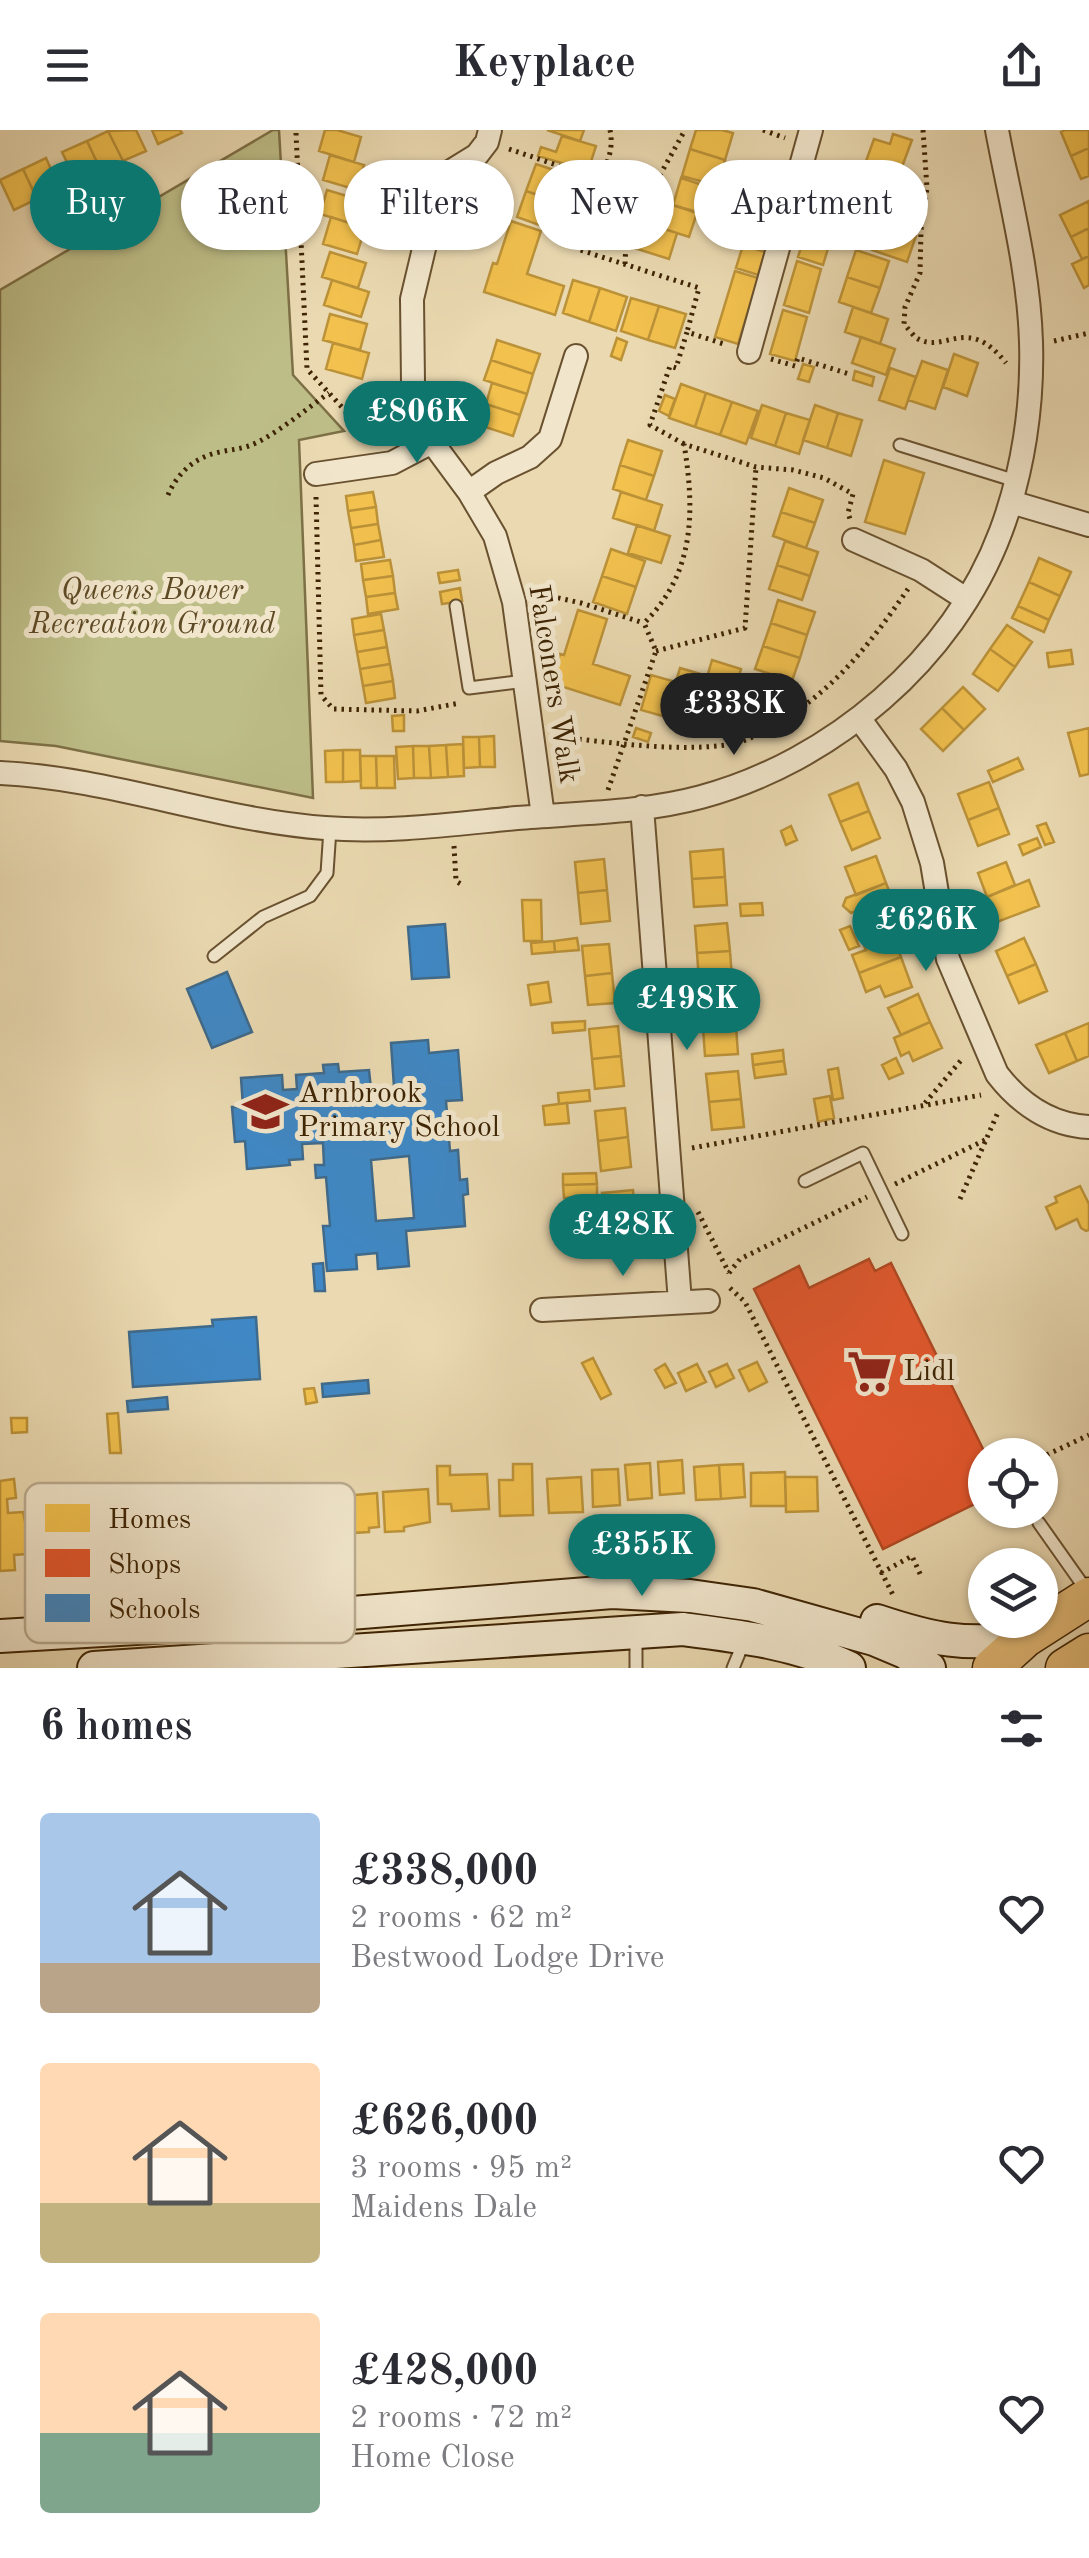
<!DOCTYPE html>
<html lang="en">
<head>
<meta charset="utf-8">
<style>
	:root { --surface:#fff; --page:#f7f7f7; --text:#2b2b33; --muted:#7c7c81; --accent:#0f766e }
	body { margin:0; font-family:"Old Standard TT",serif; background:var(--page); color:var(--text); height:100vh; display:flex; flex-direction:column; font-size:38px; white-space:nowrap }
	* { box-sizing:border-box; margin:0 }
	p { font-size:32px; color:var(--muted) }
	.icon { flex:none; width:55px; height:55px; fill:none; stroke:currentColor; stroke-width:2; stroke-linecap:round; stroke-linejoin:round }
	.map { position:relative; height:1538px; overflow:hidden }
	.panel { display:flex; flex-direction:column; background:var(--surface); flex:1 }
	.panel>* { flex:none }
	.banner { position:absolute; left:30px; top:30px; width:1030px; height:90px; display:flex; gap:20px }
	.fabs { position:absolute; left:968px; top:1308px; display:grid; gap:20px }
	.fabs a { display:grid; place-items:center; width:90px; height:90px; border-radius:50%; background:var(--surface); box-shadow:0 2px 8px #0004; font-size:50px }
	.price { position:absolute; translate:-50% -85px; padding:0 22px; border-radius:35px; background:var(--accent); color:#fff; font-size:32px; line-height:65px; filter:drop-shadow(0 2px 5px #0008) }
	.price::after { content:''; position:absolute; left:50%; top:60px; width:30px; height:22px; margin-left:-15px; background:inherit; clip-path:polygon(0 0,100% 0,50% 100%) }
	.price.selected { background:#222; color:#fff }
	ul { padding:0; list-style:none }
	li { display:flex; align-items:center; gap:30px; height:250px; padding:0 40px }
	li span { display:grid; place-items:center; flex:none; width:280px; height:200px; border-radius:10px; color:#555 }
	li>.icon { margin-inline-start:auto }
	span .icon { width:120px; height:120px; fill:#fffc; stroke-width:1 }
	li b { font-size:42px }
	h2 { display:flex; justify-content:space-between; align-items:center; height:120px; padding:0 40px; font-size:42px }
	.tag { padding:0 35px; border-radius:45px; background:var(--surface); box-shadow:0 2px 8px #0004; font-size:35px; line-height:90px }
	.tag.selected { background:var(--accent); color:#fff }
	header { display:flex; justify-content:space-between; align-items:center; height:130px; padding:0 40px; background:var(--surface); font-size:45px; font-weight:700 }
	.map>svg:first-child { display:block }
</style>
</head>
<body>
<header><svg class="icon" aria-label="menu" viewBox="0 0 24 24"><path d="M4 6h16M4 12h16M4 18h16"/></svg>Keyplace<svg class="icon" aria-label="share" viewBox="0 0 24 24"><path d="M12 15V3M7 8l5-5 5 5M5 13v7h14v-7"/></svg></header>
<div class="map">
<svg width="1089" height="1538" viewBox="0 0 1089 1538">
	<rect width="100%" height="100%" fill="#ead9b1"/>
	<filter id="stains"><feTurbulence type="fractalNoise" baseFrequency=".002" numOctaves="4"/><feColorMatrix values="0 0 0 0 .2 0 0 0 0 .09 0 0 0 0 .02 0 0 0 .5 -.17"/></filter>
	<radialGradient id="worn" r=".72"><stop offset=".6" stop-color="#630" stop-opacity="0"/><stop offset="1" stop-color="#630" stop-opacity=".3"/></radialGradient>
	<path fill="#bdbd87" stroke="#7e7046" stroke-width="2.5" d="M273,0h6l14,245 51,56 -45,9 14,358 -257,-52 -56,-5v-451z"/>
	<path fill="#f2c14e" stroke="#bc9238" stroke-width="2.5" d="M136,0l10,21 -23,10 -15,-30z
		M152,0h28l2,3 -24,11z
		M325,0h12l24,7 -7,25 -35,-11z
		M547,0h37l-4,11z
		M696,0h26l11,3 -8,27 -35,-11z
		M1065,0h24v18l-18,8 -10,-24z
		M108,1l15,30 -22,10 -14,-30z
		M893,4l19,6 -13,35 -34,-11 9,-25 16,5z
		M562,6l34,10 -8,25 -50,-15 3,-9 15,5z
		M87,11l14,30 -24,12 -15,-31z
		M1089,18v28l-8,3 -10,-23z
		M690,19l35,11 -7,26 -36,-10z
		M330,25l34,10 -7,25 -34,-10z
		M46,28l14,31 -23,10 -14,-30z
		M536,34l36,12 -10,27 -36,-12z
		M865,34l34,11 -7,24 -35,-11z
		M23,39l14,30 -23,11 -14,-30z
		M681,48l34,11 -8,26 -34,-10z
		M327,60l37,11 -8,24 -36,-11z
		M526,61l36,12 -9,27 -36,-13z
		M876,64l31,11 -8,25 -31,-10z
		M660,71l37,12 -8,24 -37,-12z
		M1089,71v27l-18,9 -11,-22z
		M754,77l23,7 -10,33 -22,-7z
		M331,87l34,11 -8,26 -34,-10z
		M511,91l30,10 -14,43 37,12 -9,29 -71,-23 9,-29 4,1z
		M639,91l38,12 -8,26 -38,-12z
		M881,94l35,12 -9,26 -35,-12z
		M808,95l25,7 -10,33 -25,-8z
		M1089,98v28l-7,3 -11,-22z
		M743,115l22,7 -7,23 -22,-7z
		M856,120l33,11 -9,27 -33,-11z
		M330,122l36,11 -8,25 -36,-11z
		M1089,126v29l-5,3 -12,-24z
		M797,131l24,8 -12,44 -25,-8z
		M735,141l23,7 -20,66 -23,-7z
		M847,147l33,11 -9,25 -32,-11z
		M332,150l37,12 -8,25 -37,-12z
		M573,150l27,8 -11,34 -26,-9z
		M600,158l27,9 -11,34 -27,-9z
		M631,168l28,8 -11,34 -27,-9z
		M659,176l27,8 -11,34 -27,-8z
		M853,177l35,12 -8,25 -35,-12z
		M783,180l24,7 -12,44 -25,-7z
		M330,184l37,10 -7,26 -37,-10z
		M861,207l34,12 -9,26 -34,-12z
		M617,208l10,4 -6,18 -10,-4z
		M497,210l43,14 -7,20 -42,-14z
		M333,213l36,10 -7,26 -36,-10z
		M954,224l24,9 -11,33 -24,-9z
		M491,230l42,14 -6,20 -43,-14z
		M922,231l26,9 -13,39 -27,-9z
		M803,234l11,3 -5,15 -11,-3z
		M890,238l26,9 -11,32 -26,-9z
		M855,241l19,6 -2,9 -19,-6z
		M492,253l35,11 -7,21 -34,-11z
		M681,254l25,9 -11,34 -26,-9z
		M706,263l26,9 -12,33 -25,-8z
		M665,265l10,4 -6,17 -10,-5z
		M732,272l26,9 -12,33 -26,-9z
		M486,274l34,11 -7,21 -34,-11z
		M762,275l24,8 -11,33 -24,-8z
		M815,275l23,8 -11,35 -24,-8z
		M786,283l24,7 -11,34 -24,-8z
		M838,283l24,7 -11,36 -24,-8z
		M628,310l34,11 -8,25 -34,-11z
		M884,330l40,13 -19,61 -40,-12z
		M620,335l34,11 -8,24 -33,-11z
		M789,358l34,12 -8,23 -34,-11z
		M373,362l3,15 -28,4 -2,-15z
		M621,362l41,13 -8,26 -41,-13z
		M376,377l2,17 -27,4 -3,-17z
		M781,382l34,11 -9,25 -33,-12z
		M378,394l3,16 -27,5 -3,-17z
		M637,395l33,11 -9,27 -33,-10z
		M381,410l3,17 -28,4 -2,-16z
		M785,411l33,11 -8,24 -33,-11z
		M611,419l34,12 -9,26 -34,-11z
		M1039,428l32,14 -11,24 -31,-14z
		M390,430l3,16 -30,4 -2,-16z
		M777,435l33,11 -8,24 -33,-11z
		M458,440l2,10 -20,3 -2,-10z
		M393,446l2,17 -29,4 -3,-17z
		M602,446l34,11 -9,27 -34,-12z
		M1029,452l31,14 -11,24 -31,-14z
		M460,458l2,13 -20,3 -2,-12z
		M395,463l3,16 -30,5 -2,-17z
		M778,470l37,12 -8,23 -36,-12z
		M1018,476l31,14 -5,12 -32,-14z
		M578,480l29,9 -14,45 37,12 -10,29 -69,-22 9,-29 4,1z
		M381,484l3,16 -30,5 -2,-16z
		M771,493l36,12 -7,23 -37,-12z
		M1007,495l25,17 -17,25 -25,-18z
		M384,500l3,17 -30,5 -3,-17z
		M763,516l37,12 -8,23 -37,-12z
		M387,517l3,17 -30,5 -3,-17z
		M990,519l25,18 -17,24 -25,-17z
		M1071,520l2,14 -24,3 -2,-14z
		M712,530l29,9 -11,38 -29,-9z
		M390,534l3,17 -30,5 -3,-17z
		M680,538l28,8 -10,34 -28,-8z
		M651,545l25,7 -10,35 -25,-7z
		M393,551l2,17 -29,5 -3,-17z
		M963,557l22,22 -21,21 -22,-22z
		M942,578l22,22 -21,21 -22,-22z
		M404,585v16h-11l-1,-15z
		M636,598l15,5 -3,9 -15,-5z
		M1089,598v46l-9,2 -12,-43z
		M494,606l1,31h-15l-1,-30z
		M463,607h16l1,30 -16,1z
		M463,614l1,32 -16,1 -2,-32z
		M446,615l2,32 -17,1 -2,-32z
		M413,616h16l2,32h-17z
		M413,616l1,32 -16,1 -2,-32z
		M343,620h17l1,31 -18,1z
		M343,620v32h-17l-1,-31z
		M360,626h16l1,32h-16z
		M376,626h18l1,32h-18z
		M1018,628l5,11 -30,13 -5,-11z
		M989,652l10,26 -31,12 -10,-26z
		M858,653l11,28 -29,11 -11,-27z
		M999,678l10,26 -31,12 -10,-26z
		M869,681l11,27 -28,12 -12,-28z
		M1046,693l8,19 -9,3 -8,-19z
		M791,696l6,14 -11,5 -5,-14z
		M1037,708l4,9 -18,8 -4,-10z
		M723,719l2,28 -33,2 -2,-27z
		M876,726l10,27 -30,12 -11,-28z
		M604,729l3,31 -29,3 -3,-31z
		M1006,732l9,23 -28,12 -9,-24z
		M725,747l2,28 -33,2 -2,-28z
		M1029,750l10,26 -42,16 -10,-25z
		M886,753l12,31 -30,12 -7,-17 -10,4 -8,-7 3,-8z
		M607,760l3,31 -29,3 -3,-31z
		M522,770h19l1,41h-18z
		M762,773l1,12 -22,1 -1,-12z
		M727,793l3,28 -33,2 -2,-27z
		M850,796l9,20 -10,4 -9,-20z
		M890,798l11,29 -42,16 -7,-18 14,-5 -5,-11z
		M577,808l2,12 -24,2 -1,-11z
		M1024,808l12,26 -29,12 -11,-25z
		M554,811l1,11 -23,2 -1,-11z
		M609,814l3,29 -27,3 -3,-30z
		M730,821l2,27 -33,3 -2,-28z
		M901,827l11,30 -27,10 -5,-11 -14,6 -7,-19z
		M1036,834l11,27 -28,12 -12,-27z
		M612,843l3,30 -27,2 -3,-29z
		M548,852l3,20 -20,3 -3,-20z
		M918,864l12,28 -29,13 -13,-27z
		M734,868l2,28 -33,2 -2,-28z
		M585,891v9l-32,3 -1,-10z
		M930,892l12,26 -29,13 -4,-9 -8,4 -7,-18z
		M1089,893v33l-12,5 -12,-28z
		M618,896l3,30 -29,3 -3,-30z
		M736,896l2,28 -33,2 -2,-28z
		M1065,903l12,28 -28,12 -13,-28z
		M783,920l1,11 -31,4 -1,-11z
		M621,926l3,30 -29,3 -3,-30z
		M896,928l7,15 -14,6 -7,-14z
		M784,931l2,13 -31,4 -2,-13z
		M838,938l5,30 -10,2 -5,-30z
		M738,941l3,28 -32,3 -3,-28z
		M589,960l1,11 -31,3 -1,-11z
		M830,966l4,22 -16,4 -4,-23z
		M741,969l3,28 -32,3 -3,-28z
		M567,973l2,20 -24,2 -2,-19z
		M625,978l3,29 -30,4 -3,-30z
		M628,1007l3,30 -30,4 -3,-30z
		M596,1043l1,11 -34,1v-11z
		M597,1054v13l-33,1 -1,-13z
		M1080,1056l9,18v26l-3,1 -5,-3 -4,-9 -21,10 -10,-22 11,-5 -2,-5z
		M633,1060l2,31 -41,3 -2,-16 11,-1 -1,-14z
		M635,1091l3,30 -31,2 -3,-30z
		M593,1228l18,36 -10,5 -19,-36z
		M757,1232l10,20 -18,9 -10,-21z
		M665,1234l11,19 -11,5 -10,-18z
		M697,1234l9,18 -20,9 -8,-18z
		M727,1234l7,14 -18,9 -7,-15z
		M314,1258l3,14 -11,2 -2,-15z
		M118,1283l3,40h-11l-3,-39z
		M11,1288h16v14l-15,1z
		M682,1330l2,33 -24,2 -2,-33z
		M650,1333l2,35 -24,2 -3,-35z
		M513,1334h19l1,51 -33,1 -1,-36h14z
		M743,1334l2,33 -24,2 -2,-34z
		M719,1335l2,34 -25,1 -2,-33z
		M437,1336h13v9l37,-1 2,35 -37,2 -1,-7h-13z
		M618,1339l2,36 -27,2 -1,-37z
		M785,1342l1,34h-35v-33z
		M581,1347l2,35 -34,1 -2,-34z
		M785,1347h32l1,34 -32,1z
		M14,1349l2,19 -9,1 1,14 15,-1 2,10 10,-1 3,32 -24,2 1,15 -15,1v-90z
		M428,1359l2,33 -26,5v4l-19,1 -2,-40z
		M377,1363l2,34 -10,1v4l-16,1 1,3 -19,2 -3,-41z"/>
	<path fill="#e4572e" stroke="#b24821" stroke-width="2.5" d="M869,1129l6,12 16,-8 95,192 -1,44 -102,50 -129,-260 45,-23 10,22z"/>
	<path fill="#3f88c5" stroke="#3f6a8b" stroke-width="2.5" fill-rule="evenodd" d="M445,794l4,53 -37,2 -4,-52z
		M227,842l25,60 -40,16 -25,-59z
		M428,910l1,13 29,-3 4,50 -16,1 4,50 8,-1 2,30 7,-1 1,15 -5,1 2,31 -59,5 3,35 -31,3 -1,-16 -21,2 1,14 -30,2 -4,-45h7l-4,-49 -10,1 -1,-13h9l-1,-22 -21,1 1,15 -14,1 1,5 -43,4 -2,-28 -10,1 -3,-35h11l-2,-29 41,-3 1,15 14,-1 -1,-14 28,-2 -1,-8 15,-1 1,8 30,-2 2,19 23,-2 -3,-44zM409,1026l5,62 -38,3 -5,-61z
		M323,1133l2,28h-10l-2,-27z
		M256,1187l4,62 -127,8 -4,-55 84,-6 -1,-6z
		M368,1250l1,13 -46,4 -1,-13z
		M167,1267l1,12 -40,3 -1,-11z"/>
	<g fill="none" stroke-linecap="round" stroke-linejoin="round">
		<defs>
			<path id="service" d="M900,315l116,36
				M456,476l13,82 56,-7
				M214,826l49,-39 47,-21 17,-23 3,-44
				M805,1051l58,-28 39,81
				M1039,1393l48,68
				M636,1538v-31
				M733,1538l12,-29"/>
			<path id="minor" d="M490,0l-3,12 -10,13 -26,16 -15,27 -24,101 1,84 19,59 37,50 26,44 19,66 29,214
				M749,222l62,-222
				M316,344l76,-11 40,-21
				M469,362l27,-19 34,-16 20,-18 26,-83
				M1011,372l78,23
				M854,410l67,30 45,29
				M859,588l37,51 17,33 19,61 16,96 49,115c23,30 54,51 92,53
				M0,643c111,5 215,47 325,55 64,5 129,-4 192,-10 60,-5 125,-5 184,-21 130,-35 252,-137 300,-266 22,-59 32,-126 30,-189 -2,-71 -21,-142 -34,-212
				M642,677l38,495
				M542,1180l166,-9"/>
			<path id="secondary" d="M877,1491c57,19 87,25 148,17
				M0,1506l238,-14 374,-30 78,4 63,9 121,34 31,13 24,16
				M94,1538l589,-39c56,7 114,14 166,39"/>
			<path id="trunk" d="M992,1538l33,-30 64,-41
				M1065,1538l24,-15"/>
		</defs>
		<use href="#service" stroke="#69512f" stroke-width="15"/>
		<use href="#minor" stroke="#69512f" stroke-width="26"/>
		<use href="#secondary" stroke="#3e2404" stroke-width="36"/>
		<use href="#trunk" stroke="#3e2404" stroke-width="41"/>
		<path stroke="#3e2404" stroke-width="5" stroke-dasharray="2.5 5" stroke-linecap="butt" d="M610,0c9,42 -36,71 -40,111l7,8 122,39 -12,44
			M763,0l22,8
			M923,0l4,58 -6,42 -1,43 -15,34 -1,17c2,2 9,11 11,13 29,20 51,-25 91,26
			M296,3l11,236 65,71
			M509,19l89,30
			M625,134l1,-21 7,-26 22,-33 30,-54
			M1054,211l35,-8
			M771,229l24,7 3,-8 51,16
			M684,314l-34,-19 20,-59 6,2 11,-36 40,13
			M168,365c10,-23 27,-38 52,-43 13,-3 25,-3 38,-10 25,-13 48,-33 71,-49
			M316,367l5,198 12,14 84,2 43,-8
			M536,463l45,10 63,20
			M656,521l89,-23 11,-161
			M557,607c54,5 115,15 169,8 22,-3 43,-16 62,-28 54,-36 83,-75 120,-128
			M608,660l48,-139 -12,-28c51,-50 51,-112 40,-179l72,23 37,3 31,8 29,16 -5,19 2,6
			M454,716l2,35 8,5
			M925,973l38,-45
			M692,1018l289,-53
			M895,1054l90,-44
			M960,1069l39,-89
			M698,1082l31,61
			M729,1143l11,-14 127,-62
			M730,1158l15,14 148,293
			M1040,1328l49,-23
			M881,1443l31,-17 9,20"/>
		<use href="#service" stroke="#f1e6cc" stroke-width="11"/>
		<use href="#minor" stroke="#f1e6cc" stroke-width="22"/>
		<use href="#secondary" stroke="#f1e6cc" stroke-width="32"/>
		<use href="#trunk" stroke="#e5bc78" stroke-width="38"/>
	</g>
	<defs>
		<symbol id="school-bare" viewBox="-9 -9 18 18"><path d="M0-5L7-2L0 1L-7-2ZM-4 1L0 2.5L4 1V4Q0 6-4 4Z" fill="#8f2418" stroke="#f1e6cc" stroke-width="2.5" paint-order="stroke"/></symbol>
		<symbol id="supermarket-bare" viewBox="-9 -9 18 18"><path d="M-6-5.5h2.5l.6 2H6L4.5 2H-2.5L-4.4-4H-6ZM-1.5 3.2a1.3 1.3 0 1 0 .1 0ZM3 3.2a1.3 1.3 0 1 0 .1 0Z" fill="#8f2418" stroke="#f1e6cc" stroke-width="2.5" paint-order="stroke"/></symbol>
	</defs>
	<g fill-rule="evenodd">
		<use href="#school-bare" x="234" y="950" width="63" height="63"/>
		<use href="#supermarket-bare" x="838" y="1210" width="63" height="63"/>
	</g>
	<g text-anchor="middle" dominant-baseline="central" stroke-width="10" stroke-linejoin="round" paint-order="stroke">
		<g font-size="30" font-style="italic" fill="#5e4a25" stroke="#f1e6cc">
			<text x="152" y="461">Queens Bower<tspan x="152" dy="34">Recreation Ground</tspan></text>
		</g>
		<g font-size="30" fill="#3e2404" stroke="#f1e6cc">
			<text transform="translate(553 554) rotate(81)">Falconers Walk</text>
		</g>
		<g font-size="30" fill="#3e2404" stroke="#f1e6cc" text-anchor="start">
			<text x="298" y="964">Arnbrook<tspan x="298" dy="34">Primary School</tspan></text>
			<text x="903" y="1242">Lidl</text>
		</g>
	</g>
	<rect x="25" y="1353" width="330" height="160" rx="15" fill="#f1e6cc" stroke="#bbac90" stroke-width="2.5"/>
	<rect x="45" y="1374" width="45" height="28" fill="#f2c14e"/>
	<rect x="45" y="1419" width="45" height="28" fill="#e4572e"/>
	<rect x="45" y="1464" width="45" height="28" fill="#3f88c5"/>
	<g font-size="28" fill="#3e2404">
		<text x="108" y="1398">Homes</text>
		<text x="108" y="1443">Shops</text>
		<text x="108" y="1488">Schools</text>
	</g>
	<rect width="100%" height="100%" filter="url(#stains)"/>
	<rect width="100%" height="100%" fill="url(#worn)"/>
</svg>
<div class="fabs">
<a><svg class="icon" aria-label="locate" viewBox="0 0 24 24"><circle cx="12" cy="12" r="6"/><path d="M12 2v4M12 18v4M2 12h4M18 12h4"/></svg></a>
<a><svg class="icon" aria-label="layers" viewBox="0 0 24 24"><path d="M12 4l9 5-9 5-9-5zM3 14l9 5 9-5"/></svg></a>
</div>
<b class="price" style="left:417px;top:336px">£806K</b>
<b class="price selected" style="left:734px;top:628px">£338K</b>
<b class="price" style="left:926px;top:844px">£626K</b>
<b class="price" style="left:687px;top:923px">£498K</b>
<b class="price" style="left:623px;top:1149px">£428K</b>
<b class="price" style="left:642px;top:1469px">£355K</b>
<div class="banner">
<a class="tag selected">Buy</a>
<a class="tag">Rent</a>
<a class="tag">Filters</a>
<a class="tag">New</a>
<a class="tag">Apartment</a>
</div>
</div>
<section class="panel">
<h2>6 homes<svg class="icon" aria-label="filters" viewBox="0 0 24 24"><path d="M4 7h16M4 17h16"/><circle cx="9" cy="7" r="2"/><circle cx="15" cy="17" r="2"/></svg></h2>
<ul>
<li><span style="background:linear-gradient(#a9c7e8 75%,#b9a48a 0)"><svg class="icon" aria-label="home" viewBox="0 0 24 24"><path d="M3 11l9-7 9 7M6 9v11h12V9"/></svg></span><div><b>£338,000</b><p>2 rooms · 62 m²</p><p>Bestwood Lodge Drive</p></div><svg class="icon" aria-label="heart" viewBox="0 0 24 24"><path d="M12 20l-8-8c-3-5 5-10 8-4 3-6 11-1 8 4z"/></svg></li>
<li><span style="background:linear-gradient(#ffd9b3 70%,#c2b280 0)"><svg class="icon" aria-label="home" viewBox="0 0 24 24"><path d="M3 11l9-7 9 7M6 9v11h12V9"/></svg></span><div><b>£626,000</b><p>3 rooms · 95 m²</p><p>Maidens Dale</p></div><svg class="icon" aria-label="heart" viewBox="0 0 24 24"><path d="M12 20l-8-8c-3-5 5-10 8-4 3-6 11-1 8 4z"/></svg></li>
<li><span style="background:linear-gradient(#ffd9b3 60%,#7fa58c 0)"><svg class="icon" aria-label="home" viewBox="0 0 24 24"><path d="M3 11l9-7 9 7M6 9v11h12V9"/></svg></span><div><b>£428,000</b><p>2 rooms · 72 m²</p><p>Home Close</p></div><svg class="icon" aria-label="heart" viewBox="0 0 24 24"><path d="M12 20l-8-8c-3-5 5-10 8-4 3-6 11-1 8 4z"/></svg></li>
</ul>
</section>
</body>
</html>
